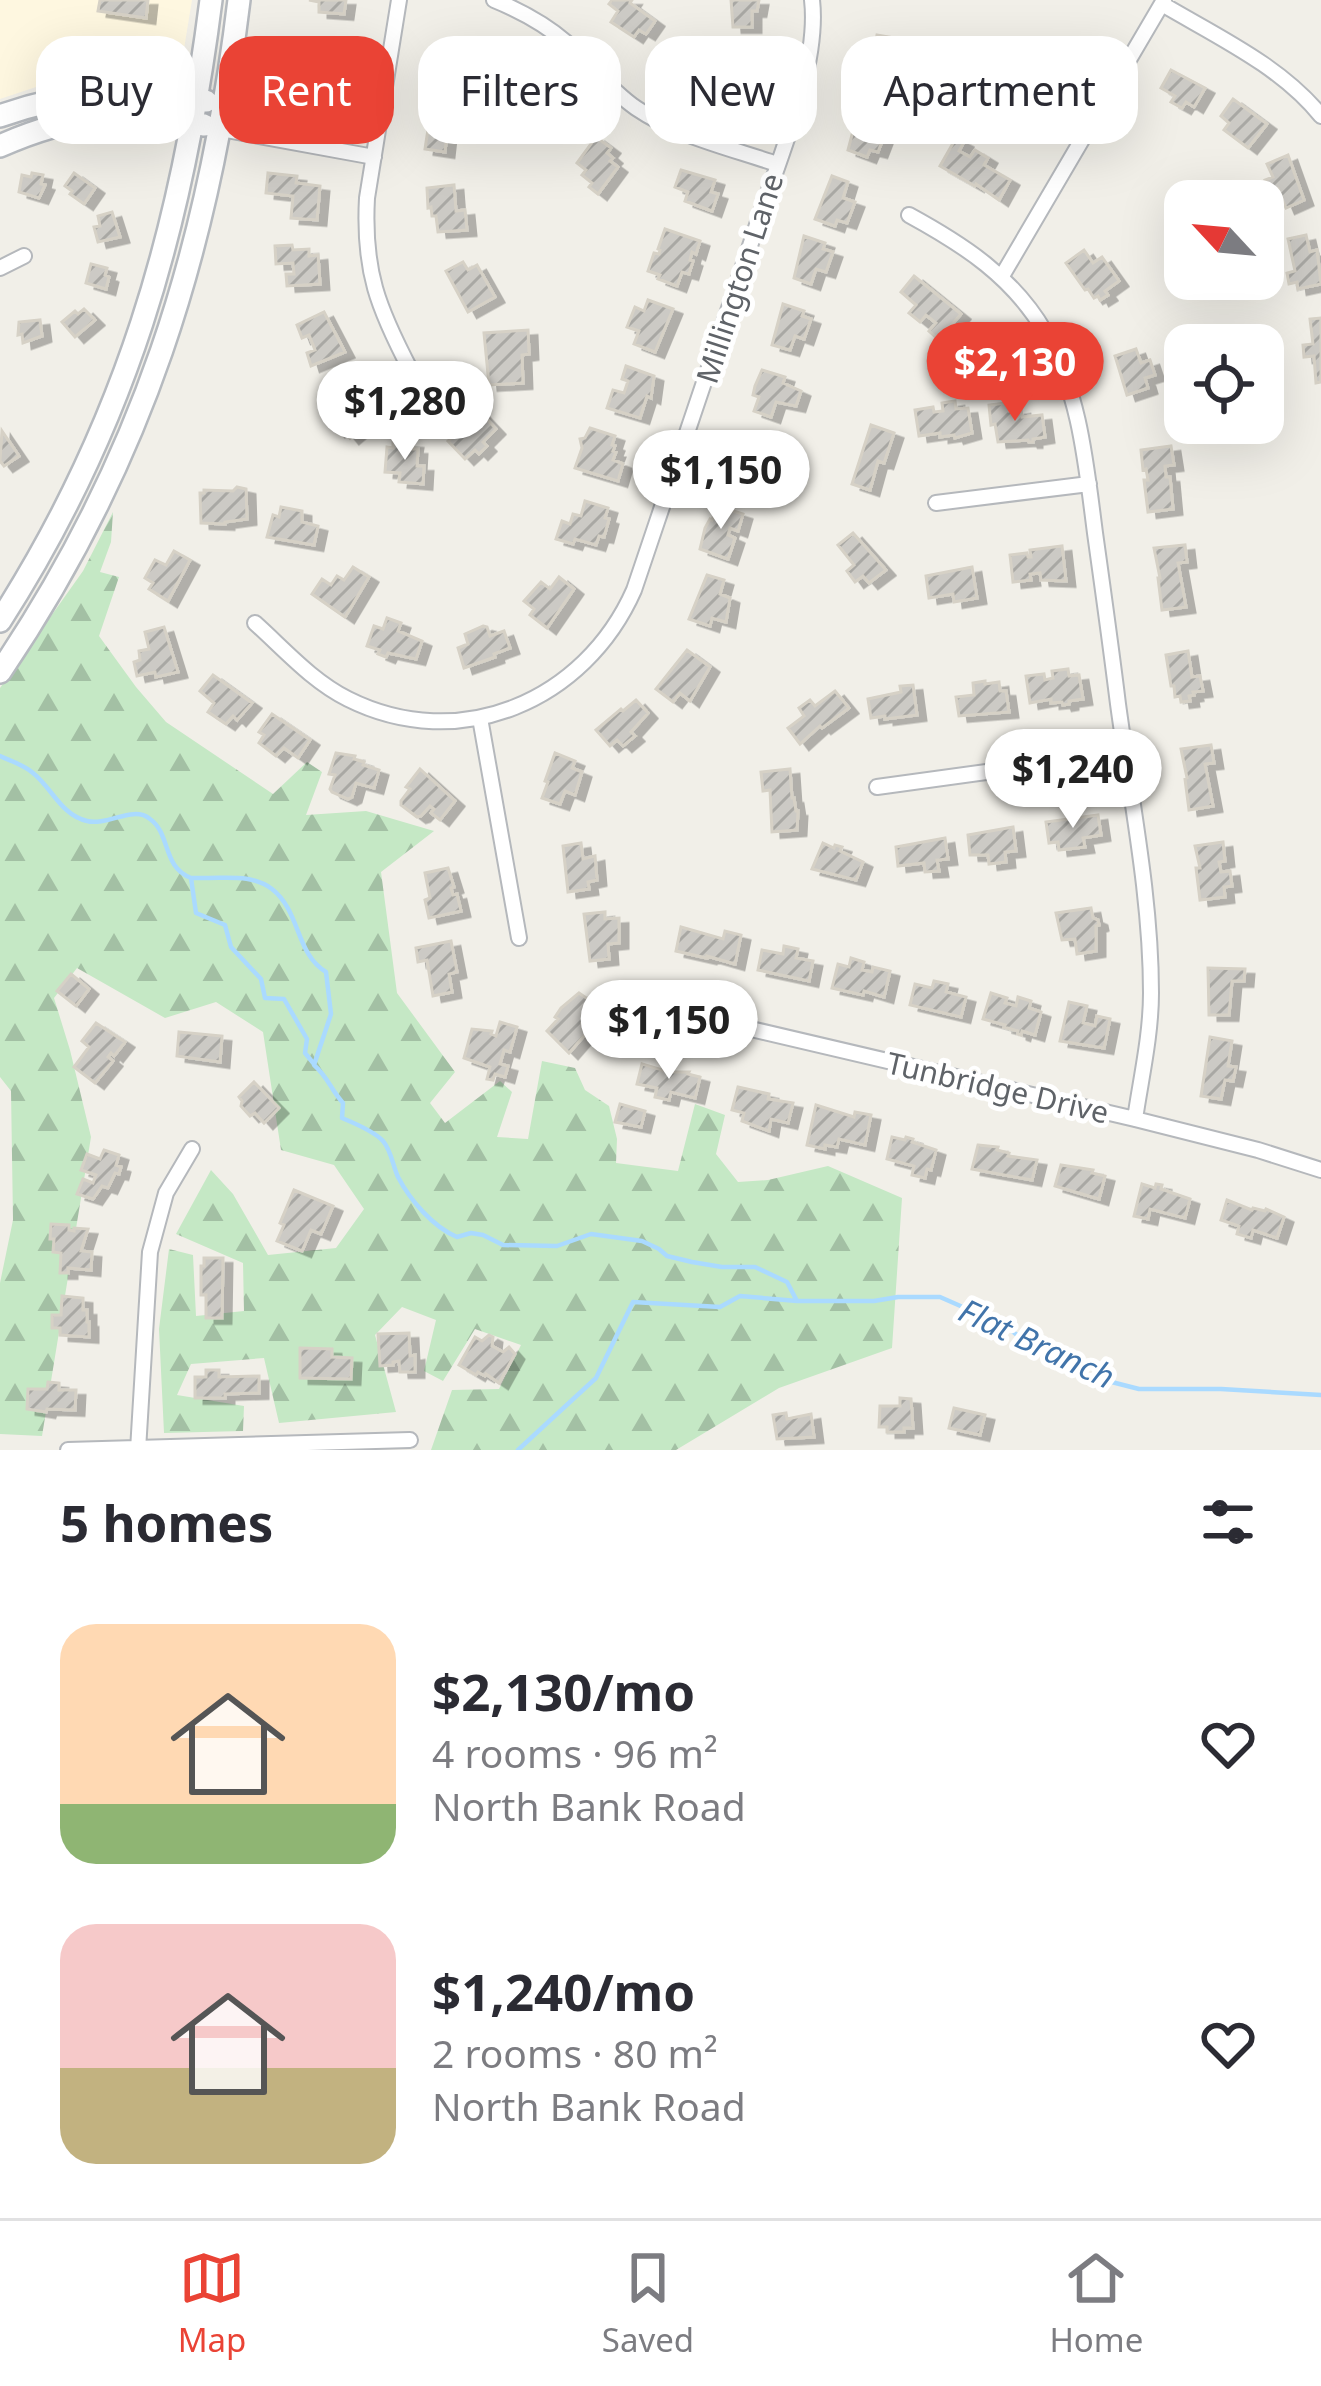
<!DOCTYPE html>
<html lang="en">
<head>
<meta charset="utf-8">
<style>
	:root { --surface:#fff; --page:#f7f7f7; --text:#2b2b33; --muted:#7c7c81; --line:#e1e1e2; --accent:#ea4335 }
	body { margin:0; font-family:"Noto Sans",sans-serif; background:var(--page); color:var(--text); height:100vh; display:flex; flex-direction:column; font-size:45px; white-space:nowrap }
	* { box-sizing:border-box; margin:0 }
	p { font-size:39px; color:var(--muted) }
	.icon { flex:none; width:66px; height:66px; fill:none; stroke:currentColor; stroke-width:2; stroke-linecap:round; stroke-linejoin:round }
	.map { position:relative; height:1450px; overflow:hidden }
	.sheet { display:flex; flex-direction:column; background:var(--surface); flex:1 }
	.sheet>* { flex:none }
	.guide { position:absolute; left:36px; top:36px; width:1251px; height:108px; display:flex; gap:24px }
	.needle { width:78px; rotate:296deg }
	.tools { position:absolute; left:1164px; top:180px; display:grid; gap:24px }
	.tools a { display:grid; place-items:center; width:120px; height:120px; border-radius:24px; background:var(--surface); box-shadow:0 12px 48px #0002; font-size:60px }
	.price { position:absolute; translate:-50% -102px; padding:0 27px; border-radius:42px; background:#fff; color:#222; font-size:39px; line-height:78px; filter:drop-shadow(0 3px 6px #0008) }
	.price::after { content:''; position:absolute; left:50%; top:72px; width:36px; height:27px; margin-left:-18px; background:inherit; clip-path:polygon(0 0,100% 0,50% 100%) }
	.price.current { background:var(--accent); color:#fff }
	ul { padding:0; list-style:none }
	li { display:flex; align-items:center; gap:36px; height:300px; padding:0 60px }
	li span { display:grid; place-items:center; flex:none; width:336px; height:240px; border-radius:36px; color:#555 }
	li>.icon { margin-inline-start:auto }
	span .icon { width:144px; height:144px; fill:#fffc; stroke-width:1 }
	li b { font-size:51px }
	h2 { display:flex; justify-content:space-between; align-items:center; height:144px; padding:0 60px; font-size:51px }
	.tag { padding:0 42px; border-radius:36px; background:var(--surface); box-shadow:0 12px 48px #0002; font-size:42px; line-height:108px }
	.tag.current { background:var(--accent); color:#fff }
	.tab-bar { display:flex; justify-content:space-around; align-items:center; height:168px; border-top:3px solid var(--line); background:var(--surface); font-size:33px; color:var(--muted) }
	.tab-bar a { display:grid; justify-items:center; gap:6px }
	.tab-bar .current { color:var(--accent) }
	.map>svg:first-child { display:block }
</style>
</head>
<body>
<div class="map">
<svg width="1321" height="1450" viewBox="0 0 1321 1450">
	<defs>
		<pattern id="forest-firs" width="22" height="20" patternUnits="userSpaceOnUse" patternTransform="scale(3)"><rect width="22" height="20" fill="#c5e8c5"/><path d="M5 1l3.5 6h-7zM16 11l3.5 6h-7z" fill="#a3c0a4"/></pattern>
		<pattern id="building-hatch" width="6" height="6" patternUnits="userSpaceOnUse" patternTransform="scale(3)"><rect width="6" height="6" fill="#cccac5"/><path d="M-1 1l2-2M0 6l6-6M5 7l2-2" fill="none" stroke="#a9a8a4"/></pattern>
		<filter id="shadow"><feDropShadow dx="9" dy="5.5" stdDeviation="0" flood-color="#0004"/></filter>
	</defs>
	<rect width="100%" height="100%" fill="#f1efe8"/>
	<path fill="#fef7e0" d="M0,0h192l-9,55 -6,12 -17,8 -21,-1 -91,9 -48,16z"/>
	<path fill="url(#forest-firs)" d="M113,512l-2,30 -11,30 19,5 -20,59 37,51 30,35 107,72 34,-32 15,10 -16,43 60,-4 68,20 -53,41 16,121 58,79 -25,31 15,20 55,-42 12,11 -15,45 31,2 14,-78 33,7 10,22 24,16 8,33 -1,24 62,8 17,-67 30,11 -9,39 22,28 30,-2 60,-14 74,32 -10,150 -113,40 -103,62h-245l21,-60 47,-1 22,-44 -46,-16 -32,52 -19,-10 12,-51 -34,-13 -27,28 21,77 -117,11 -15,-65 -73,6 -14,31 67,11 -1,25 -79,2 -5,-104 10,-80 24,6 3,61 48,-5 -1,-48 -67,-29 35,-64 22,24 35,61 68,-7 28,-39 -30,-44 -53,-15 -18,-118 -47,-30 -51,16 -88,-50 -23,30 16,52 21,87 -49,299 -42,-2v-151l13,-63 -2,-129 -11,-14v-389l83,-117z"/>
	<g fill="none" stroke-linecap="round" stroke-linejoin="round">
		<path stroke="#aadaff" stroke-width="4.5" d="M0,756c11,5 24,9 33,17 19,15 28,42 54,48 21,5 46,-16 63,-2 21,15 12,48 41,59 1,0 17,0 18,0 22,0 44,-3 63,11 29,23 23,64 54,83l5,42 -17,51c14,12 17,25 29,38l-1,15c12,5 32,13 41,23 8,9 10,25 15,36 12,23 35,50 59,60l14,-4 12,2 20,10 54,1 34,-12 51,7 17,8 8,7 25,6 30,5h33l32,15 10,19h77l24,-4h42l66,29 22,18 35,23 33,11 43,11h82l100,6
			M191,878l5,35 29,12 6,22 30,32 4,19 19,1 23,40 -2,14 9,11
			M518,1450l78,-72 37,-76 87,5 20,-11 57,5"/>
	</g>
	<path fill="url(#building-hatch)" stroke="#d6d1c6" stroke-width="3" filter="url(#shadow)" d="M100,0h48l-2,18 -48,-7z
		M309,0h37l-2,14 -25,-2v-10z
		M612,0h20l-2,3 25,18 -9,13 -7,-4 -5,7 -23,-15 7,-11 -9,-7z
		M731,0h28l-2,11h-5v16h-19z
		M877,35l23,4 -6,36 7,1 -3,16 -27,-4 5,-20h-5z
		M322,40l18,4 -5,39 -47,-5 4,-19 21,4 2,-14 5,1z
		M461,41l18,4 -4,22 -10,-2 -2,15 -25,-5 5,-31 17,3z
		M723,62l28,10 -4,11 7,3 -12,25 -25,-9 1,-3 -7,-2 -1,3 -17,-6 6,-18 18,6z
		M1171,70l34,18 -11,19 -8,-5 -4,6 -11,-6 4,-6 -14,-8z
		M532,83l39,30 -14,16 -8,-7 -6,8 -17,-12 6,-10 -12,-11z
		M1233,99l34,25 -19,24 -24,-18 5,-7 -8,-7z
		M432,103l21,3 -1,6 18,3 -2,13 -8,-1 -1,8 -12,-1 -2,18 -20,-3z
		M859,108l22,8 -4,12 6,2 -2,8 2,1 -5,13 -8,-2 -3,7 -19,-7z
		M596,137l15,11 -4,5 6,5 -3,3 8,6 -20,27 -9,-7 3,-4 -10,-8 4,-5 -9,-7z
		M956,138l8,4 -5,9 11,6 5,-7 13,8 -4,7 26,15 -11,20 -23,-16 -1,2 -35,-20z
		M1288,155l16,45 -18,8 -8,-19 -8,3 -5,-12 8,-3 -6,-13z
		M681,170l34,10 -4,12 7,2 -6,17 -27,-10 3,-9 -13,-5z
		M32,173l11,2 -2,9 4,1 -6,13 -20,-6 3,-17 9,2z
		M74,173l21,15 -11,16 -14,-10 2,-3 -7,-5z
		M268,173l29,3 -1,7 24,3 -3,34 -26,-2 2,-22 -27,-3z
		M832,176l16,6 -5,16 12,4 -8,21 -10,-3 -2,6 -20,-7z
		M454,185l2,26 9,-1 2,20 -29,2 -2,-16h-4l-1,-9 -3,1 -1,-20z
		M112,212l8,25 -22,5 -4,-15 6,-1 -2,-10z
		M665,229l35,12 -4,13 -4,-2 -2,8 3,1 -4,13 -7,-2 -5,14 -19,-7 2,-4 -12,-4 6,-18 5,1 1,-4 -2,-1z
		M1306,235l4,17 7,-2 4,34 -23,5 -1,-7 -8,2 -2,-11 8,-2 -7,-32z
		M804,236l21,7 -2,6 10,3 -7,20 -10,-3 -5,15 -17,-6z
		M292,245l1,5 16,-1v7l9,-1 2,29 -33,2 -1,-12h8l-1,-11 -17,1 -1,-18z
		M1084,250l9,13 9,-6 17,24 -14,10 3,4 -8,5 -2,-4 -4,2 -6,-9 -3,1 -19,-27z
		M463,262l5,8 9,-5 18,32 -27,15 -22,-41z
		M91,264l16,4 -2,7 4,2 -3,12 -20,-6z
		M914,276l47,38 -22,26 -10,-9 7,-8 -10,-8 -6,7 -11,-9 7,-8 -15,-13z
		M648,300l25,9 -18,43 -21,-8 5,-13 -12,-4 8,-20 9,4z
		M783,304l21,7 -2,5 9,3 -7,20 -9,-3 -5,14 -18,-5z
		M84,309l11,11 -20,17 -13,-15 13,-11 3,3z
		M324,312l21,40 -34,14 -4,-13 8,-3 -6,-15 -7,3 -5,-13z
		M1321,318v64l-5,1 -2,-27 -10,1 -1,-12 10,-1 -3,-25z
		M40,320l2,16 -19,7 -1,-9 -4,1 1,-13z
		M528,330l1,24 -7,1 1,28 -34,2 -5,-52z
		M1136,349l5,14 9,-3 5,15 -10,3 3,10 -21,7 -12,-39z
		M626,366l28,10 -3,22 -4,-2 -7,22 -33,-10 6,-18 11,3 4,-12 -6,-2z
		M762,370l23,7 -2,6 18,8 -5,15 -20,-4 -5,15 -17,-6 5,-14 -6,-2 2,-9z
		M341,388l28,34 -19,16 -9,-11 -5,4 -6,-8 5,-5 -13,-14z
		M955,401l1,8 12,-1 4,25 -17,5 -1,-3 -14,2v-4l-21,3 -4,-26 18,-3 1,5 9,-1 -1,-8z
		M1007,403l2,8 12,-2 1,8 20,-2 3,22 -12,2v3h-4l-1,-2 -30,2 -3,-18 -4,1 -2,-20z
		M480,412l16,17 -13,13 4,4 -8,8 -4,-4 -10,9 -17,-18z
		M871,425l23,8 -10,30 -6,-2 -8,29 -18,-6z
		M590,428l25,8 -3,9 3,1 -2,5 3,1 -3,8 10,4 -5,17 -43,-13 7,-20 -2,-9 5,-1z
		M2,431l17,25 -15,10 -4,-5z
		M741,441l20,6 -2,6 18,6 -5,14 -8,-3 -2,8 -11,-3 -4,14 -20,-7 6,-25z
		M393,442l21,1 -1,6h5l-1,17h7l-1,18 -24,-2 1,-9 -15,-1 2,-25 6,1z
		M1171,446l3,19 -9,1 1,11h4l3,32 -25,3 -4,-32h4l-2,-11 -3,1 -2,-20z
		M237,487l9,2 1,30 -22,3v2l-24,-1 -1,-30h4v-3l29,1z
		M585,501l23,7 -3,10 4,1 -5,18 -5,-1 -3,9 -21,-6 -2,5 -17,-5 6,-18 8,3 3,-10 8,2z
		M717,506l26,8 -5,17 -8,-3 -2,7 7,3 -7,21 -28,-10 5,-21 5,-9 2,1z
		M281,507l21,4v11l16,4 -4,19 -47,-8 6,-22 6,2z
		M853,533l33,37 -17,13 -6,-7 -8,6 -8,-11 7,-6 -16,-20z
		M1185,545l2,17 -9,1 8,44 -24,3 -4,-32h2l-6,-30z
		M1062,546l4,35 -25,-1 -1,-7 -10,1 1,6 -18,2 -3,-27 17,-2 1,4h3l-1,-7z
		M174,551l16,9 -22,41 -19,-12 4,-6 -8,-5 10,-18 11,5z
		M353,567l16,10 -24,40 -33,-23 10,-15 9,6 6,-9 7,4z
		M972,567l5,31 -23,4 -1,-8 -24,4 -3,-22z
		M707,575l17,5 -4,14 10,4 -4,24 -14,-4 -2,8 -21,-7z
		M559,577l15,12 -27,39 -17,-13 4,-6 -10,-8 17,-19 9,7z
		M387,618l14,5 -3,8 24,10 -6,18 -28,-6 -2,4 -8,-3 2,-4 -13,-4 7,-20 9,3z
		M483,626l4,1 3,9 14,-5 6,17 -16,6 1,3 -31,11 -6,-20 10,-4 -3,-10z
		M164,627l14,45 -22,5 -1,-5 -18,4 -3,-14 6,-2 -1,-9 10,-2 -4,-17z
		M687,650l23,17 -20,34 -10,-8 -7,9 -17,-13z
		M1188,651l4,26 8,-1 3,15 -10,1 1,3 -5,1 1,5 -9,1 -1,-6 -5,1 -1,-11h-3l-5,-31z
		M1068,669l1,7 10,-1 4,24 -14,2v3l-6,1 -1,-3 -11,1v-4l-21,4 -4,-27 18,-2 1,6 8,-2 -1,-7z
		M213,675l39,28 -15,17 -4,-4 -7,8 -18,-12 6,-9 -14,-12z
		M985,681v3l14,-2 1,9h6l3,21 -50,4 -3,-19 18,-2 -1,-12z
		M913,685l4,30 -32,4v-3l-14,2 -3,-19 33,-7 -1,-6z
		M835,691l14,17 -27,20 -2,-2 -20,18 -12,-16 16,-12 -5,-8 11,-8 5,6z
		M636,700l12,13 -17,19 4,4 -12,10 -6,-6 -7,6 -14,-16 25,-21 2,2z
		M272,714l38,26 -12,18 -14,-10 -8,8 -17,-13 5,-8 -5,-3z
		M1211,745l3,18 -9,1 8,42 -24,4 -4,-31 2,-1 -6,-29z
		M336,753l19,3 -1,3 10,3 -1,3 16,5 -5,18 -18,-5 -4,14 -4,2 -16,-7 -2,-3 5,-14 -6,-1z
		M555,753l20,8 -3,7 10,4 -7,23 -10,-4 -5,13 -18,-6 6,-16 -3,-1z
		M420,769l35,32 -15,19 -9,-7 3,-4 -4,-3 -9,10 -4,1 -16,-12v-4l9,-12 -4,-2z
		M790,769l2,29h2l2,13h2l-1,19 -25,2 -2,-42 -7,1 -2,-19z
		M1098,815l3,20 -18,3 2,9 -26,3 -1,-8 -9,1 -3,-21z
		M1013,827l3,24 -11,1 1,10 -17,2 -1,-9h-18l-2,-20z
		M945,838l3,21 -11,1 2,11 -14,1 -1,-9 -26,3 -2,-19z
		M1223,842l2,19 -6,1 2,10 9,-1 2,15 -8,1 1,10 -25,3 -4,-32h4l-5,-22z
		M581,843l2,16 12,-3 2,24 -9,2 1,7 -21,3 -5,-46z
		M823,843l11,5 1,-3 7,2 -2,4 23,11 -7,18 -44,-11z
		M448,868l6,19 -3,1 2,7 4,-1 4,17 -32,7 -4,-18 5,-2 -5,-25z
		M1091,908l2,10 5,2 1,5 -3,1v25l-19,3 -2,-15 -13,1 -6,-27z
		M605,912v7l14,-1v25l-11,1 1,15 -19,2 -6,-47z
		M681,927l42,12 2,-8 16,4 -6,29 -28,-8v2l-31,-7z
		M451,941l6,31 -8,2 3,18 -19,4 -6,-36 -9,2 -2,-14z
		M784,946l14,3 -2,9 17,3 -4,20 -51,-11 4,-20 21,4z
		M851,958l13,4 -2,8 10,2 1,-5 17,4 -6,26 -20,-6 -1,4 -31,-7 6,-24 11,3z
		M1208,968l37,1 -1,12h-12l-3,34h-20z
		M71,974l18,15 -13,17 -19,-15z
		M934,981l14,3 -2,8 20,5 -5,20 -51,-12 5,-21 17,4z
		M579,993l19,13 -16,17 7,7 -20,23 -22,-22 11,-12 -3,-2 6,-9z
		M991,993l16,5 -2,5 11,3 2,-9 13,4 -2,7 12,4 -6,23 -13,-4 -1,4 -3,-1v-3l-14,-4 1,-2 -22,-6z
		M1069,1002l18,4 -4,17 12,3 2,-10 13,3 -6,29 -44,-7z
		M500,1022l17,5 -7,25 -6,-2 -4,14 8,2 -3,11 -10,-3 -2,6 -6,-1 3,-12 -26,-9 8,-29 20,2 -1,3 5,2z
		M96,1023l29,19 -11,14 -3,-3 -3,4 5,4 -18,22 -21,-16 15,-20 -7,-6z
		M179,1032l43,4 -2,26 -43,-6z
		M1210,1037l22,4 -4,25 8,1 -3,14 -8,-1 -4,19 -20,-3z
		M642,1064l27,8h20l-1,2 12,3 -5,21 -24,-6 -2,8 -14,-3 2,-9 -20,-4z
		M254,1082l25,26 -15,15 -9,-10 -5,3 -9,-10 1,-5 -3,-4z
		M738,1087l31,7 -1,5 25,4 -5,20 -17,-4 -2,12 -27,-10 2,-8 -12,-3z
		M620,1104l25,7 -4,16 -26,-5z
		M816,1105l38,12 1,-5 16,3 -6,30 -26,-6 -2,8 -12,-2v4l-18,-4z
		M892,1137l13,3 1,-3 7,2 -1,3 24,8 -5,20 -4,-1 -2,9 -13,-3 2,-9 -27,-7z
		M978,1145l20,2 -1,3 12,3 -1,3 29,4 -5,20 -60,-11z
		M104,1150l15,5 -3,10 5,2 -2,7 -4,-1 -7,15 -6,-2 -9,13 -16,-5 6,-15 10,4 3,-8 -15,-5 6,-16 13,5z
		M1061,1165l32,5 -1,3 13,3 -6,23 -44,-13z
		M1142,1184l13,4 1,-4 6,1 -1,4 29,10 -5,19 -35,-9 -2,10 -14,-3z
		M294,1190l39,16 -12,28 -10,-4 -9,21 -25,-10 7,-16 -4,-2z
		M1227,1200l25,10 1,-2 12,3 1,-2 18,8 -7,21 -24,-8 -2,8 -14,-4 2,-8 -18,-6z
		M51,1224l18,1v5l5,1v-3l14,1 -7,22 11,1 -1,18 -23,-2v5h-8l1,-20 -8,-1 1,-13h-4z
		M204,1258h19l-1,60h-16v-23h-5v-29h3z
		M62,1296l21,2v12h4v12h2v15l-29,-2v-7h-8v-13h9z
		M409,1333l1,23 5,-1v17h-15l-1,-11 -6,1v3l-13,1 -2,-32z
		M489,1335l4,2 -1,9 11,6 6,-5 6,7 -16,29 -13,-9 -1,2 -7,-4 -2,3 -17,-10 16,-28 7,4z
		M300,1348l32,1v8l20,1 -1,21 -51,-1z
		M206,1370h13v7l40,-1v17l-34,1v4h-30v-21h11z
		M48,1382l11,1v7h17l-1,20 -28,-1 -1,3 -19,-3 1,-20h19z
		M900,1398l11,1 2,29h-9v4h-17v-5h-8l1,-21h20z
		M954,1408l31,7 -5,20 -31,-7z
		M786,1413l1,6 24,-5 3,23 -37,2 -4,-24z"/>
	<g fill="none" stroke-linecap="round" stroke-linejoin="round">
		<defs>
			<path id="street" d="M399,0l-32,198c-4,73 11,110 44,173
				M494,0c27,11 51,24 73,43 23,21 43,47 69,65 41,28 94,40 141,56
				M1162,4c54,32 119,62 159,112
				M225,104l153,25
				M221,129l153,28
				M909,215c55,30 104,62 136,117 35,62 41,132 50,201 8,57 16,114 23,171 13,96 33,193 33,289 0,42 -10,85 -16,126
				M0,268l24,-12
				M1002,276l162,-276
				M936,503l153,-19
				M255,623c30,27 57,58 93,76 112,56 237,2 286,-109 40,-119 80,-239 121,-359 21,-66 65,-163 57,-231
				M480,718l39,220
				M877,787l247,-34
				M674,1011l461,108 123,31 63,20
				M68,1450l342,-10
				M138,1450l12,-198 16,-59 26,-44"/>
			<path id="secondary" d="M0,116c69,-25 134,-28 206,-15
				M0,146c69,-31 129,-38 204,-21
				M0,621c126,-196 182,-392 211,-621
				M0,672c142,-209 209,-423 239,-672"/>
		</defs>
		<use href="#street" stroke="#b5b8bc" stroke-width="18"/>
		<use href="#secondary" stroke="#b6babf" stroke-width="26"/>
		<use href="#street" stroke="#fff" stroke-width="14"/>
		<use href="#secondary" stroke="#fff" stroke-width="21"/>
	</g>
	<g text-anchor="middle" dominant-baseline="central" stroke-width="10" stroke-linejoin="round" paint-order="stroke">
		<g font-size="30" fill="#5f6368" stroke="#fff">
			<text transform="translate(739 278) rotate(-72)">Millington Lane</text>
			<text transform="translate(998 1087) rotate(13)">Tunbridge Drive</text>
		</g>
		<g font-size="33" font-style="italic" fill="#4174aa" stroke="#fff">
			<text transform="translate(1037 1343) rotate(25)">Flat Branch</text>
		</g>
	</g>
</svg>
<div class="tools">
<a><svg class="needle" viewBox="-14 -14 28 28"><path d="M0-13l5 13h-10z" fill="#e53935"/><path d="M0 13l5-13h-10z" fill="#7c7c81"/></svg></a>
<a><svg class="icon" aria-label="locate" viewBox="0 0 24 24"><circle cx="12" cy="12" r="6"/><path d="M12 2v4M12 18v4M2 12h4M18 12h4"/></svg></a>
</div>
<b class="price current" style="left:1015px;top:424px">$2,130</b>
<b class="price" style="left:405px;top:463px">$1,280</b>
<b class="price" style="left:721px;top:532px">$1,150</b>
<b class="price" style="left:1073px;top:831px">$1,240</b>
<b class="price" style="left:669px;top:1082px">$1,150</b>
<div class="guide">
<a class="tag">Buy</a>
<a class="tag current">Rent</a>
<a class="tag">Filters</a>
<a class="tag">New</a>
<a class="tag">Apartment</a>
</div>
</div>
<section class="sheet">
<h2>5 homes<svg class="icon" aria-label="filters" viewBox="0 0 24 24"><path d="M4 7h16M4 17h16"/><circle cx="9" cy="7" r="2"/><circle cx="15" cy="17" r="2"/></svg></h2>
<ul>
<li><span style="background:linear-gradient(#ffd9b3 75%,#8fb573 0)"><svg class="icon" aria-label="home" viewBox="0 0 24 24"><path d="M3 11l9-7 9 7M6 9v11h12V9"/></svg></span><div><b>$2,130/mo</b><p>4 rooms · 96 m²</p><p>North Bank Road</p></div><svg class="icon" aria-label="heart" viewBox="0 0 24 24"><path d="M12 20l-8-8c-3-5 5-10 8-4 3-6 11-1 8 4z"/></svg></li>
<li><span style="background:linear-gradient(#f6c9c9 60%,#c2b280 0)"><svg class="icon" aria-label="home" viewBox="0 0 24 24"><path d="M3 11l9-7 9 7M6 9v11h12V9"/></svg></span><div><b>$1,240/mo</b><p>2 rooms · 80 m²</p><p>North Bank Road</p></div><svg class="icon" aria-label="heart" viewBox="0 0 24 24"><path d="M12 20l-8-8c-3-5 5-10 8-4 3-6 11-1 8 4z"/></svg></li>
</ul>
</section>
<nav class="tab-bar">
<a class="current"><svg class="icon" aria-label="map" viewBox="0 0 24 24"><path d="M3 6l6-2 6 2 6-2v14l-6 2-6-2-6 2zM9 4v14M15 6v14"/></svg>Map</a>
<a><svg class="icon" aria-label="saved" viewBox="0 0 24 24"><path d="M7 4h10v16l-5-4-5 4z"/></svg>Saved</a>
<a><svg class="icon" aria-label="home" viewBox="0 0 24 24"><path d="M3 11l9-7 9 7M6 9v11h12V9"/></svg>Home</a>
</nav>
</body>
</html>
